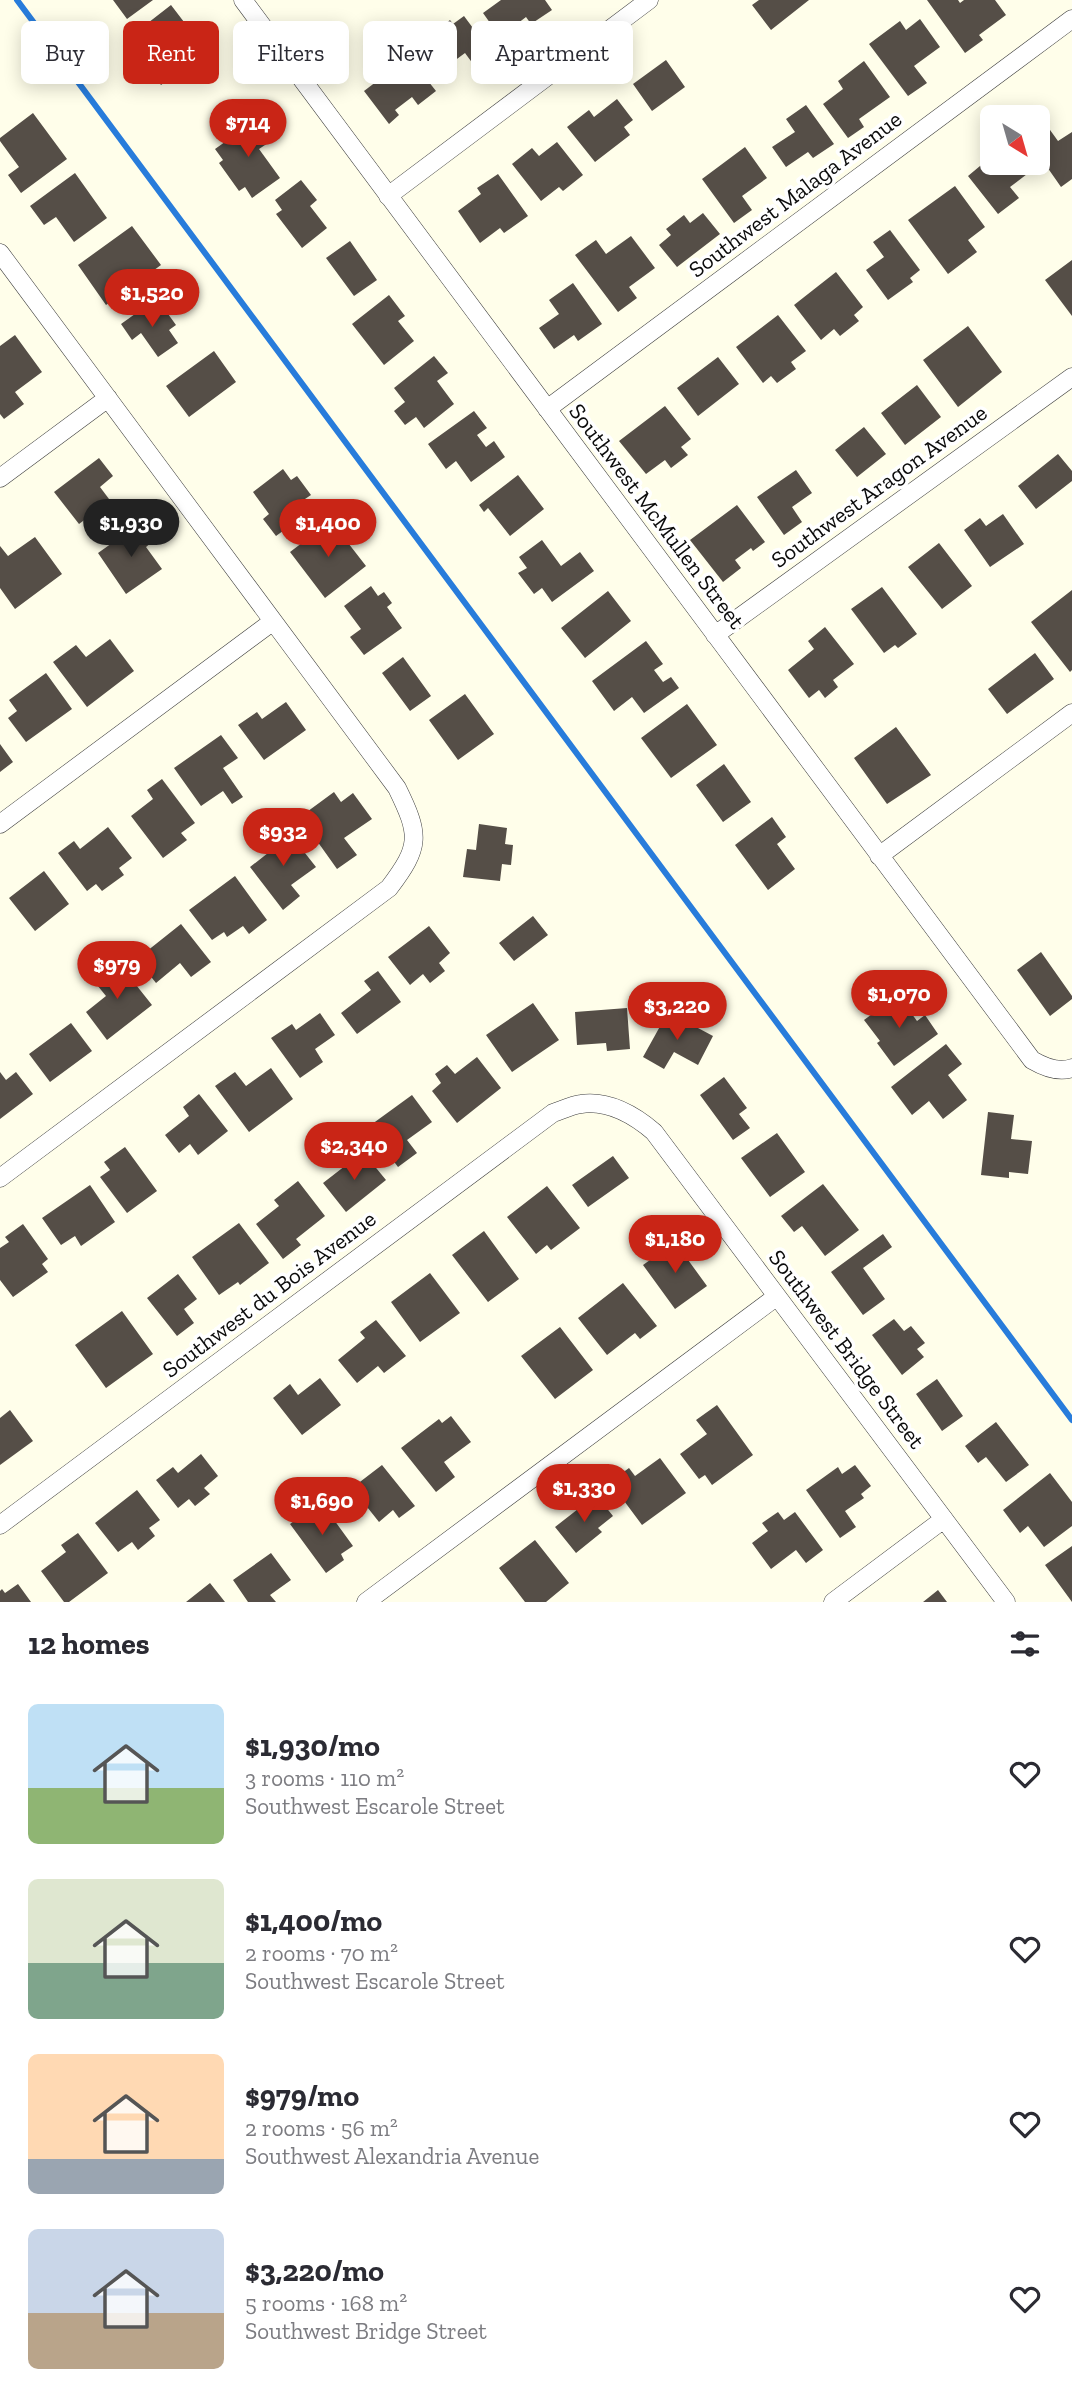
<!DOCTYPE html>
<html lang="en">
<head>
<meta charset="utf-8">
<style>
	:root { --surface:#fff; --page:#f2f2f3; --text:#2b2b33; --muted:#7c7c81; --accent:#c92516 }
	body { margin:0; font-family:"Zilla Slab",serif; background:var(--page); color:var(--text); height:100vh; display:flex; flex-direction:column; font-size:26px; white-space:nowrap }
	* { box-sizing:border-box; margin:0 }
	p { font-size:23px; color:var(--muted) }
	.icon { flex:none; width:38px; height:38px; fill:none; stroke:currentColor; stroke-width:2; stroke-linecap:round; stroke-linejoin:round }
	.map { position:relative; height:1602px; overflow:hidden }
	.sheet { display:flex; flex-direction:column; background:var(--surface); flex:1 }
	.sheet>* { flex:none }
	.hud { position:absolute; left:21px; top:21px; width:700px; height:63px; display:flex; gap:14px }
	.needle { width:46px; rotate:143deg }
	.controls { position:absolute; left:980px; top:105px; display:grid; gap:14px }
	.controls a { display:grid; place-items:center; width:70px; height:70px; border-radius:10px; background:var(--surface); box-shadow:0 4px 18px #0003; font-size:35px }
	.price { position:absolute; translate:-50% -60px; padding:0 16px; border-radius:24px; background:var(--accent); color:#fff; font-size:23px; line-height:46px; filter:drop-shadow(0 2px 4px #0008) }
	.price::after { content:''; position:absolute; left:50%; top:42px; width:21px; height:16px; margin-left:-10px; background:inherit; clip-path:polygon(0 0,100% 0,50% 100%) }
	.price.selected { background:#222; color:#fff }
	ul { padding:0; list-style:none }
	li { display:flex; align-items:center; gap:21px; height:175px; padding:0 28px }
	li span { display:grid; place-items:center; flex:none; width:196px; height:140px; border-radius:10px; color:#555 }
	li>.icon { margin-inline-start:auto }
	span .icon { width:84px; height:84px; fill:#fffc; stroke-width:1 }
	li b { font-size:30px }
	h2 { display:flex; justify-content:space-between; align-items:center; height:84px; padding:0 28px; font-size:30px }
	.tag { padding:0 24px; border-radius:10px; background:var(--surface); box-shadow:0 4px 18px #0003; font-size:24px; line-height:63px }
	.tag.selected { background:var(--accent); color:#fff }
	.map>svg:first-child { display:block }
</style>
</head>
<body>
<div class="map">
<svg width="1072" height="1602" viewBox="0 0 1072 1602">
	<rect width="100%" height="100%" fill="#fffeea"/>
	<g fill="none" stroke-linecap="round" stroke-linejoin="round">
		<path stroke="#287cdb" stroke-width="6" d="M17,0l1055,1420"/>
	</g>
	<path fill="#554e47" d="M113,0h40l-26,19z
		M501,0h44l7,10 -21,14 -5,-7 -26,20 -17,-24z
		M759,0h50l-38,30 -19,-25z
		M927,0h31l2,3 4,-3h31l11,15 -27,20 4,5 -18,13z
		M171,5l13,17 -9,7 12,15 8,-6 10,13 -44,34 -35,-45z
		M464,16l29,39 -17,13 -11,-15 -23,17 -21,-28 29,-22 3,4z
		M920,19l20,28 -26,19 13,17 -19,13 -39,-52 31,-23 6,9z
		M398,43l38,48 -18,14 -6,-8 -17,13 4,5 -10,9 -25,-33 21,-16 -10,-14z
		M666,60l19,27 -33,24 -19,-27z
		M864,61l26,36 -31,22 5,8 -16,11 -25,-34 20,-15 -5,-8z
		M617,99l16,21 -9,7 6,8 -35,27 -28,-35 22,-17 5,7z
		M806,105l28,39 -21,14 -5,-6 -22,15 -14,-20 23,-15 -9,-13z
		M33,113l34,46 -46,34 -13,-18 11,-8 -19,-26v-3z
		M259,118l15,21 -15,10 21,29 -28,20 -7,-11 -6,4 -20,-28 4,-3 -8,-11z
		M1045,123l13,18 14,-9v47l-11,8 -23,-33v-26z
		M557,142l26,33 -20,16 -4,-4 -18,14 -29,-37 20,-16 7,8z
		M745,147l22,31 -25,18 10,14 -18,13 -32,-44z
		M986,161l6,7 6,-5h26l7,8 -21,16 9,11 -21,16 -30,-38z
		M75,173l32,45 -33,24 -18,-25 -12,8 -14,-19z
		M498,174l30,42 -24,17 -4,-5 -20,15 -22,-32 23,-17 -4,-6z
		M301,180l16,20 -7,6 17,22 -25,20 -26,-34 6,-4 -7,-10z
		M955,186l30,41 -17,13 9,12 -29,22 -40,-54z
		M703,213l17,21 -43,33 -18,-22 12,-10 -5,-6 18,-14 6,8z
		M132,226l29,39 -55,40 -28,-40z
		M890,230l30,40 -10,8 3,4 -25,18 -22,-30 18,-13 -11,-15z
		M631,236l24,32 -26,19 8,11 -19,14 -43,-57 21,-15 10,14z
		M350,241l27,39 -23,16 -28,-38z
		M1072,260v56l-27,-36z
		M836,272l27,35 -9,8 5,6 -19,15 -6,-7 -13,11 -27,-35z
		M573,283l29,41 -24,17 -4,-6 -20,14 -15,-21 20,-14 -10,-14z
		M389,295l16,21 -7,5 16,20 -30,24 -32,-41z
		M149,304l6,9 8,-6 13,18 -7,5 9,13 -20,14 -17,-24 -9,7 -11,-16z
		M778,315l28,36 -15,11 5,7 -19,14 -6,-7 -8,7 -27,-36z
		M968,326l34,46 -44,35 -35,-47z
		M15,335l27,37 -27,20 9,12 -20,15 -4,-5v-68z
		M214,351l22,31 -47,35 -23,-31z
		M434,356l14,17 -11,8 17,23 -30,24 -8,-11 -11,8 -11,-14 11,-9 -11,-14z
		M718,357l21,27 -41,32 -21,-28z
		M917,385l24,32 -36,28 -24,-32z
		M665,406l26,33 -10,8 7,8 -17,13 -6,-8 -19,14 -27,-33z
		M474,411l13,17 -10,7 9,12 8,-6 11,16 -34,25 -15,-21 -10,8 -18,-25z
		M864,427l22,27 -29,23 -22,-27z
		M1058,454l14,17v10l-36,28 -18,-23z
		M99,458l14,18 -13,11 18,24 -23,18 -8,-11 -8,6 -25,-32z
		M283,469l8,11 6,-4 14,19 -6,4 8,10 -37,27 -13,-17 6,-5 -16,-22z
		M796,470l16,23 -20,14 10,15 -18,13 -27,-38z
		M518,475l26,34 -34,27 -22,-28 -4,4 -5,-7z
		M737,505l28,37 -12,9 -2,-3 -16,12 6,8 -18,14 -33,-42z
		M1003,514l21,30 -34,23 -26,-37 16,-12 6,8z
		M331,521l35,45 -41,32 -35,-46z
		M139,524l13,18 -6,5 16,22 -36,25 -28,-41z
		M35,537l27,37 -47,35 -15,-21v-42l8,10z
		M542,540l19,26 19,-14 14,19 -42,31 -10,-14 -8,6 -16,-21 9,-5 -8,-11z
		M939,543l33,43 -30,23 -34,-42z
		M371,586l7,10 6,-4 8,11 -5,4 15,21 -38,27 -14,-18 11,-8 -17,-23z
		M882,587l35,47 -19,14 -3,-3 -11,8 -33,-44z
		M1072,590v80l-2,2 -39,-50z
		M608,591l23,30 -46,37 -24,-30z
		M825,627l29,37 -21,16 5,7 -13,11 -6,-8 -10,8 -21,-28 26,-21 -6,-8z
		M110,639l24,32 -47,36 -34,-45 23,-17 10,12z
		M646,641l17,23 -9,6 9,12 8,-5 8,11 -35,25 -12,-16 -18,14 -22,-30z
		M1035,653l19,26 -47,35 -19,-25z
		M403,657l28,39 -21,15 -28,-38z
		M46,673l26,36 -46,33 -18,-24 9,-7 -8,-11z
		M465,694l29,40 -36,26 -29,-40z
		M286,702l20,28 -42,30 -26,-35 19,-13 5,7z
		M687,704l30,41 -46,33 -30,-40z
		M896,727l35,48 -44,29 -33,-46z
		M221,735l17,23 -15,10 20,29 -11,7 -9,-13 -22,15 -27,-38z
		M0,744l13,18 -13,10z
		M724,764l27,38 -28,20 -27,-37z
		M162,779l33,44 -14,10 6,7 -24,18 -32,-42 22,-17 -6,-9z
		M334,792l7,10 12,-9 19,26 -28,19 13,17 -20,14 -37,-52z
		M772,817l14,20 -9,7 18,25 -27,21 -33,-45z
		M479,824l28,4 -2,16 8,1 -2,20 -9,-1 -2,17 -37,-4 4,-28 9,1z
		M108,827l24,31 -13,10 5,7 -22,16 -6,-7 -9,7 -29,-38 16,-12 6,8z
		M286,829l30,38 -25,18 9,11 -17,14 -33,-43 18,-14 -6,-6z
		M44,871l25,33 -34,27 -26,-33z
		M235,876l32,44 -18,14 -6,-8 -16,11 -3,-5 -12,8 -23,-30z
		M533,916l15,19 -34,26 -15,-18z
		M181,924l30,38 -20,15 -11,-14 -24,20 -19,-24z
		M429,926l21,27 -11,10 6,8 -15,12 -7,-9 -13,11 -22,-28z
		M1041,952l31,44v3l-22,17 -33,-46z
		M117,961l35,44 -45,35 -21,-28 20,-16 -13,-16z
		M378,971l23,31 -44,32 -16,-21 30,-23 -7,-9z
		M898,995l19,26 8,-6 13,19 -44,32 -17,-23 3,-2 -16,-21z
		M533,1003l26,37 -47,32 -26,-37z
		M627,1008l3,41 -23,2 -1,-8 -29,2 -2,-33z
		M668,1012l45,24 -15,29 -24,-13 -10,17 -21,-12z
		M320,1013l15,22 -20,14 8,13 -23,16 -29,-40 21,-14 4,6z
		M71,1023l21,28 -42,31 -21,-28z
		M946,1044l16,20 -14,11 19,25 -24,19 -14,-18 -17,14 -21,-28z
		M477,1057l24,31 -44,35 -25,-32 9,-8 -6,-9 12,-9 8,9z
		M271,1068l22,31 -44,33 -34,-46 20,-14 11,14z
		M0,1072l6,8 10,-8 17,22 -33,25z
		M724,1077l23,31 -8,6 11,14 -17,12 -33,-45z
		M199,1094l29,37 -30,24 -8,-11 -11,9 -14,-18 24,-19 -6,-9z
		M412,1095l20,27 -25,18 10,13 -19,14 -30,-40z
		M988,1112l26,3 -3,24 21,2 -4,33 -19,-2v6l-28,-3z
		M777,1133l28,39 -35,25 -29,-39z
		M125,1147l32,44 -30,22 -27,-36 10,-7 -6,-8z
		M363,1152l23,28 -40,32 -23,-29z
		M613,1156l16,22 -41,29 -16,-22z
		M298,1181l27,35 -29,23 5,6 -18,14 -27,-35 23,-18 -5,-6z
		M823,1184l36,46 -34,26 -23,-30 -8,6 -13,-16z
		M90,1185l25,37 -34,24 -6,-10 -14,9 -19,-27z
		M547,1186l33,42 -29,22 -4,-5 -11,9 -29,-37z
		M239,1223l30,40 -29,22 -2,-3 -19,13 -27,-38z
		M23,1224l25,35 -6,5 6,8 -35,25 -13,-17v-32l9,-6 -4,-5z
		M484,1231l35,48 -31,23 -36,-47z
		M883,1234l9,13 -29,21 22,31 -22,16 -32,-43z
		M675,1242l32,44 -32,23 -32,-44z
		M430,1273l30,40 -40,29 -29,-40z
		M178,1274l19,25 -13,10 10,14 -17,13 -30,-38z
		M623,1283l34,43 -17,13 -5,-6 -28,22 -29,-37z
		M122,1311l31,43 -47,34 -31,-43z
		M894,1319l10,12 7,-5 14,17 -8,6 7,8 -22,18 -30,-40z
		M376,1320l30,36 -22,17 -6,-7 -21,17 -19,-23 27,-22 -5,-6z
		M560,1327l33,43 -38,29 -34,-43z
		M320,1378l21,27 -39,30 -29,-37 17,-14 8,11z
		M937,1379l26,37 -21,15 -26,-37z
		M717,1405l36,50 -41,30 -7,-10 -6,4 -19,-25 27,-20 -11,-14z
		M10,1410l23,31 -33,24v-47z
		M451,1416l20,26 -27,20 11,15 -19,15 -35,-44 38,-29 3,4z
		M996,1422l33,43 -23,17 -20,-25 -8,6 -13,-17z
		M201,1454l17,22 -14,12 6,6 -15,12 -6,-7 -11,9 -22,-28 17,-13 5,6z
		M660,1458l26,35 -44,32 -32,-43 19,-14 6,8z
		M382,1465l33,41 -16,12 -6,-8 -14,12 -27,-34z
		M855,1465l16,21 -10,8 3,4 -19,13 11,16 -16,11 -34,-48 32,-23 4,7z
		M1050,1473l22,29v24l-28,21 -16,-21 -8,7 -17,-23z
		M137,1490l23,30 -11,8 6,8 -17,14 -6,-8 -14,10 -23,-29z
		M596,1495l17,21 -15,12 4,4 -26,21 -21,-26z
		M321,1502l32,44 -12,8 3,6 -18,13 -36,-49z
		M778,1512l6,8 11,-8 28,38 -17,13 -10,-13 -25,19 -19,-26 16,-12 -6,-8z
		M78,1533l30,40 -39,29h-5l-23,-31 25,-19 -5,-7z
		M535,1540l34,43 -23,19h-21l-26,-34z
		M1072,1546v56l-27,-37z
		M271,1553l20,27 -21,15 6,7h-28l-15,-22z
		M210,1583l15,19h-39z
		M18,1584l13,18h-31v-11l2,-2 3,4z
		M938,1590l9,12h-24z"/>
	<g fill="none" stroke-linecap="round" stroke-linejoin="round">
		<defs>
			<path id="street" d="M243,0l789,1060c12,7 27,13 40,8
				M388,196l261,-196
				M0,253l397,535c23,47 24,58 -8,100l-389,290
				M547,409l525,-390
				M0,478l108,-80
				M715,635l357,-258
				M0,824l272,-202
				M879,856l193,-143
				M0,1525l553,-412c9,-3 19,-8 28,-9 28,-4 53,11 73,28l352,470
				M366,1602l410,-305
				M833,1602l111,-83"/>
		</defs>
		<use href="#street" stroke="#3e3e3e" stroke-width="19"/>
		<use href="#street" stroke="#fff" stroke-width="18"/>
	</g>
	<g text-anchor="middle" dominant-baseline="central" stroke-width="7" stroke-linejoin="round" paint-order="stroke">
		<g font-size="23" fill="#0b0b0b" stroke="#fff">
			<text transform="translate(795 194) rotate(-37)">Southwest Malaga Avenue</text>
			<text transform="translate(879 486) rotate(-36)">Southwest Aragon Avenue</text>
			<text transform="translate(657 516) rotate(53)">Southwest McMullen Street</text>
			<text transform="translate(269 1294) rotate(-37)">Southwest du Bois Avenue</text>
			<text transform="translate(847 1349) rotate(53)">Southwest Bridge Street</text>
		</g>
	</g>
</svg>
<div class="controls">
<a><svg class="needle" viewBox="-14 -14 28 28"><path d="M0-13l5 13h-10z" fill="#e53935"/><path d="M0 13l5-13h-10z" fill="#7c7c81"/></svg></a>
</div>
<b class="price" style="left:248px;top:159px">$714</b>
<b class="price" style="left:152px;top:329px">$1,520</b>
<b class="price selected" style="left:131px;top:559px">$1,930</b>
<b class="price" style="left:328px;top:559px">$1,400</b>
<b class="price" style="left:283px;top:868px">$932</b>
<b class="price" style="left:117px;top:1001px">$979</b>
<b class="price" style="left:899px;top:1030px">$1,070</b>
<b class="price" style="left:677px;top:1042px">$3,220</b>
<b class="price" style="left:354px;top:1182px">$2,340</b>
<b class="price" style="left:675px;top:1275px">$1,180</b>
<b class="price" style="left:584px;top:1524px">$1,330</b>
<b class="price" style="left:322px;top:1537px">$1,690</b>
<div class="hud">
<a class="tag">Buy</a>
<a class="tag selected">Rent</a>
<a class="tag">Filters</a>
<a class="tag">New</a>
<a class="tag">Apartment</a>
</div>
</div>
<section class="sheet">
<h2>12 homes<svg class="icon" aria-label="filters" viewBox="0 0 24 24"><path d="M4 7h16M4 17h16"/><circle cx="9" cy="7" r="2"/><circle cx="15" cy="17" r="2"/></svg></h2>
<ul>
<li><span style="background:linear-gradient(#bfe0f5 60%,#8fb573 0)"><svg class="icon" aria-label="home" viewBox="0 0 24 24"><path d="M3 11l9-7 9 7M6 9v11h12V9"/></svg></span><div><b>$1,930/mo</b><p>3 rooms · 110 m²</p><p>Southwest Escarole Street</p></div><svg class="icon" aria-label="heart" viewBox="0 0 24 24"><path d="M12 20l-8-8c-3-5 5-10 8-4 3-6 11-1 8 4z"/></svg></li>
<li><span style="background:linear-gradient(#dfe7d0 60%,#7fa58c 0)"><svg class="icon" aria-label="home" viewBox="0 0 24 24"><path d="M3 11l9-7 9 7M6 9v11h12V9"/></svg></span><div><b>$1,400/mo</b><p>2 rooms · 70 m²</p><p>Southwest Escarole Street</p></div><svg class="icon" aria-label="heart" viewBox="0 0 24 24"><path d="M12 20l-8-8c-3-5 5-10 8-4 3-6 11-1 8 4z"/></svg></li>
<li><span style="background:linear-gradient(#ffd9b3 75%,#9aa5b1 0)"><svg class="icon" aria-label="home" viewBox="0 0 24 24"><path d="M3 11l9-7 9 7M6 9v11h12V9"/></svg></span><div><b>$979/mo</b><p>2 rooms · 56 m²</p><p>Southwest Alexandria Avenue</p></div><svg class="icon" aria-label="heart" viewBox="0 0 24 24"><path d="M12 20l-8-8c-3-5 5-10 8-4 3-6 11-1 8 4z"/></svg></li>
<li><span style="background:linear-gradient(#c9d6e8 60%,#b9a48a 0)"><svg class="icon" aria-label="home" viewBox="0 0 24 24"><path d="M3 11l9-7 9 7M6 9v11h12V9"/></svg></span><div><b>$3,220/mo</b><p>5 rooms · 168 m²</p><p>Southwest Bridge Street</p></div><svg class="icon" aria-label="heart" viewBox="0 0 24 24"><path d="M12 20l-8-8c-3-5 5-10 8-4 3-6 11-1 8 4z"/></svg></li>
</ul>
</section>
</body>
</html>
